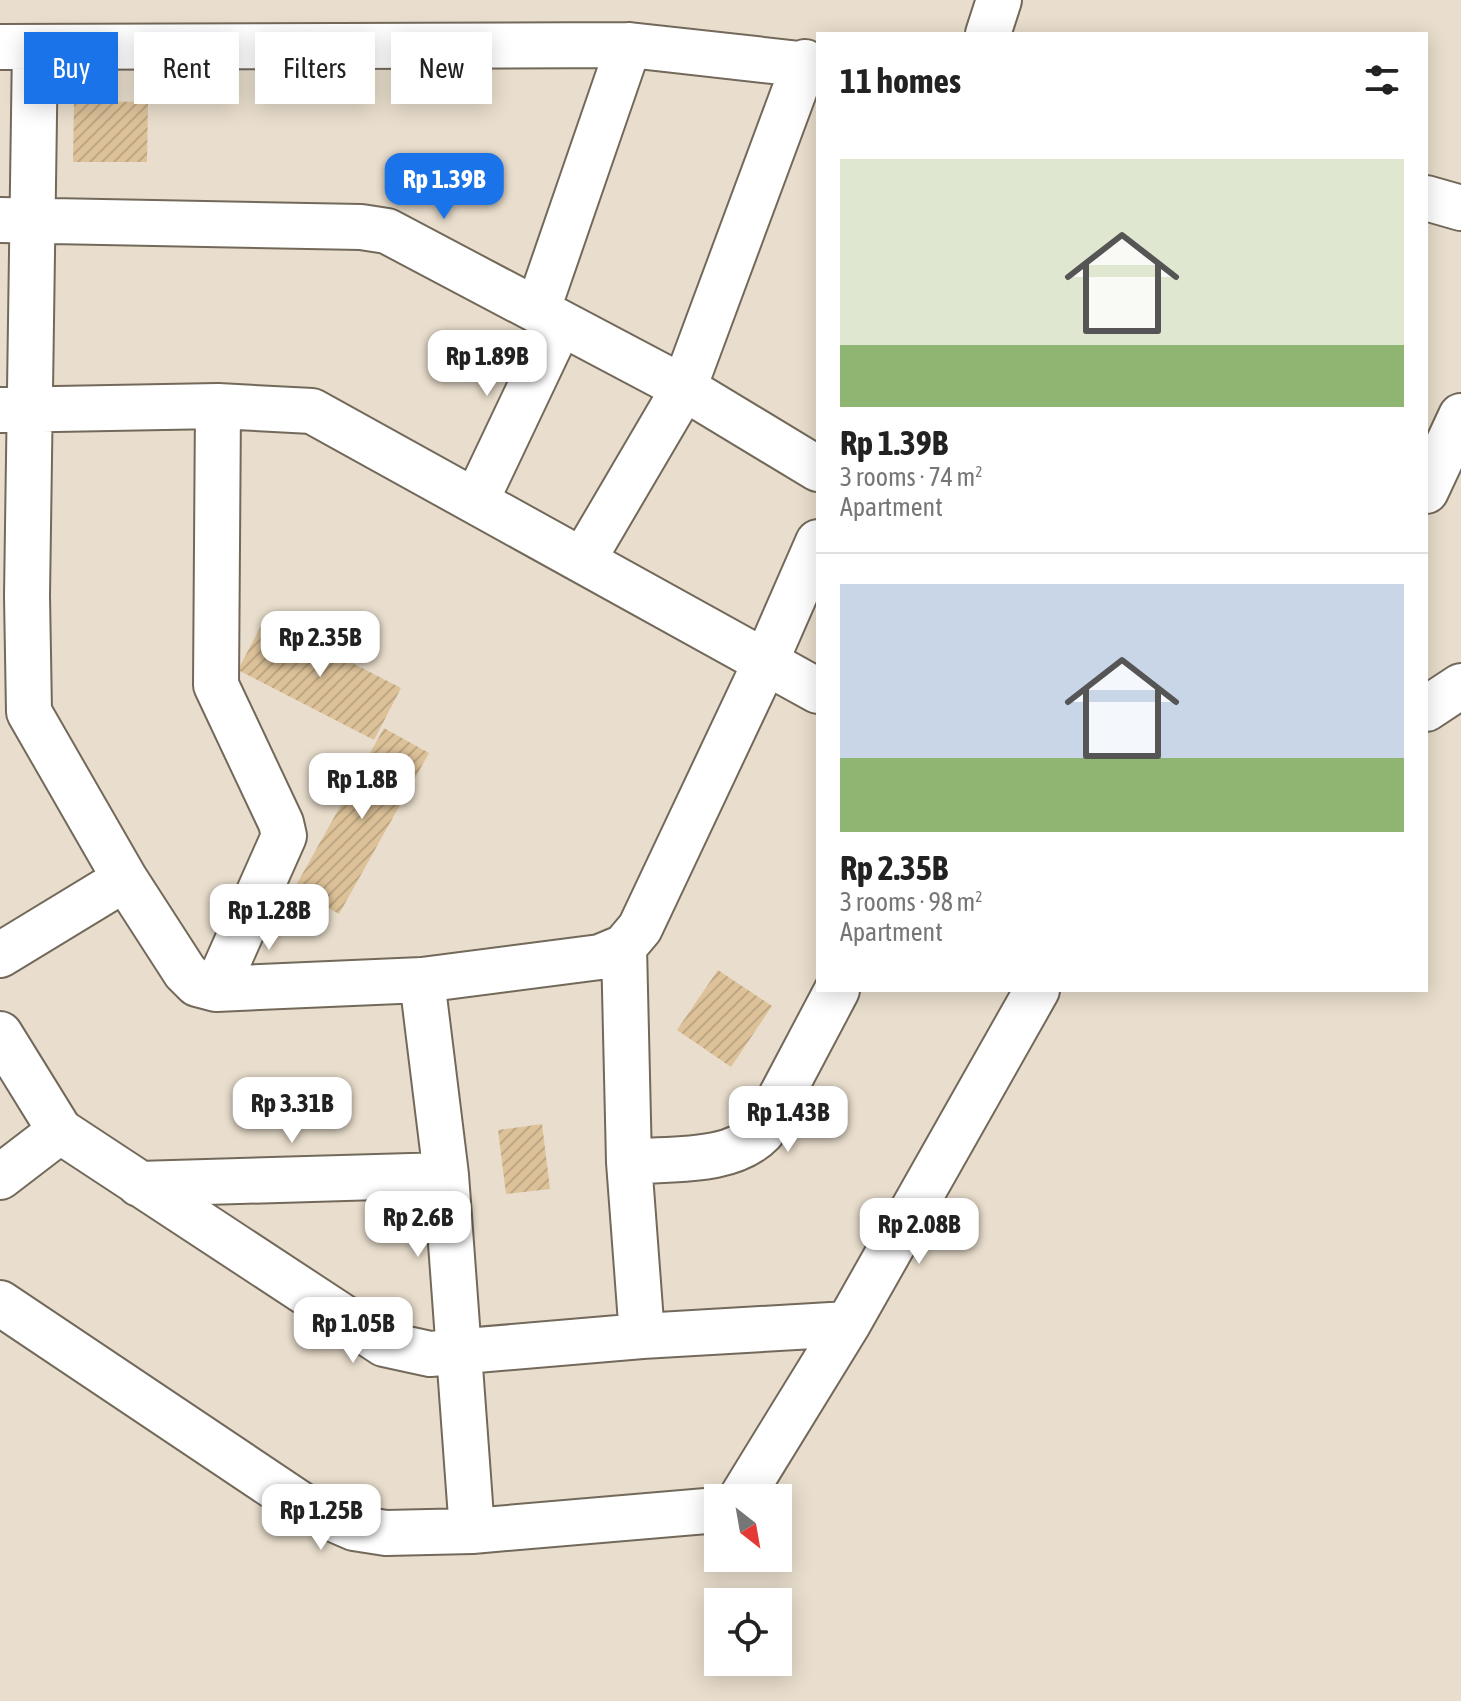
<!DOCTYPE html>
<html lang="en">
<head>
<meta charset="utf-8">
<style>
	:root { --surface:#fff; --page:#f2f2f2; --text:#222; --muted:#767676; --line:#e0e0e0; --accent:#1a73e8 }
	body { margin:0; font-family:"Asap Condensed",sans-serif; background:var(--page); color:var(--text); height:100vh; display:flex; flex-direction:column; font-size:30px; white-space:nowrap }
	* { box-sizing:border-box; margin:0 }
	p { font-size:26px; color:var(--muted) }
	.icon { flex:none; width:44px; height:44px; fill:none; stroke:currentColor; stroke-width:2; stroke-linecap:round; stroke-linejoin:round }
	.map { position:relative; flex:1; overflow:hidden }
	.details { position:absolute; left:816px; top:32px; width:612px; height:960px; display:flex; flex-direction:column; background:var(--surface); border-radius:0px; box-shadow:0 4px 20px #0003 }
	.details>* { flex:none }
	.guide { position:absolute; left:24px; top:32px; width:672px; height:72px; display:flex; gap:16px }
	.needle { width:52px; rotate:149deg }
	.controls { position:absolute; left:704px; top:1484px; display:grid; gap:16px }
	.controls a { display:grid; place-items:center; width:88px; height:88px; border-radius:0px; background:var(--surface); box-shadow:0 4px 20px #0003; font-size:40px }
	.price { position:absolute; translate:-50% -68px; padding:0 18px; border-radius:16px; background:#fff; color:#222; font-size:26px; line-height:52px; filter:drop-shadow(0 2px 4px #0008) }
	.price::after { content:''; position:absolute; left:50%; top:48px; width:24px; height:18px; margin-left:-12px; background:inherit; clip-path:polygon(0 0,100% 0,50% 100%) }
	.price.active { background:var(--accent); color:#fff }
	ul { padding:0; list-style:none }
	li { display:grid; align-content:center; gap:16px; height:424px; padding:0 24px }
	li+li { border-top:2px solid var(--line) }
	li span { display:grid; place-items:center; height:248px; border-radius:0px; color:#555 }
	li>.icon { margin-inline-start:auto }
	span .icon { width:144px; height:144px; fill:#fffc; stroke-width:1 }
	li b { font-size:34px }
	h2 { display:flex; justify-content:space-between; align-items:center; height:96px; padding:0 24px; font-size:34px }
	.tag { padding:0 28px; border-radius:0px; background:var(--surface); box-shadow:0 4px 20px #0003; font-size:28px; line-height:72px }
	.tag.active { background:var(--accent); color:#fff }
	.map>svg:first-child { display:block }
</style>
</head>
<body>
<div class="map">
<svg width="1461" height="1701" viewBox="0 0 1461 1701">
	<defs>
		<pattern id="building-hatch" width="6" height="6" patternUnits="userSpaceOnUse" patternTransform="scale(2)"><rect width="6" height="6" fill="#ddc299"/><path d="M-1 1l2-2M0 6l6-6M5 7l2-2" fill="none" stroke="#bda683"/></pattern>
	</defs>
	<rect width="100%" height="100%" fill="#e9decd"/>
	<path fill="url(#building-hatch)" d="M74,101l74,1 -1,60h-74z
		M265,618l136,70 -27,52 -136,-70z
		M384,728l45,25 -90,161 -45,-25z
		M718,970l54,36 -41,61 -54,-37z
		M542,1124l8,65 -44,5 -8,-64z"/>
	<g fill="none" stroke-linecap="round" stroke-linejoin="round">
		<defs>
			<path id="minor" d="M988,34l11,-34
				M0,47l629,-2 189,21
				M35,47l-8,549 2,116 96,167 60,93 12,12 19,5 206,-9 178,-23 24,-10 16,-19 126,-267 52,-119
				M1426,198l35,10
				M0,220l361,7 26,4 297,157 134,81
				M538,309l91,-264
				M2,410l216,-4 94,5 506,280
				M1426,491l35,-75
				M476,501l84,-177
				M583,560l101,-172 121,-326
				M1426,709l35,-23
				M624,947l5,215 13,174
				M0,955l125,-76
				M422,980l24,195 26,356
				M216,989l68,-153 -3,-13 -65,-138 2,-279
				M0,1034l60,97 324,213 46,10 212,-18 206,-12
				M629,1162c43,-4 102,2 133,-30l75,-142
				M0,1177l60,-46
				M139,1184l307,-9
				M0,1303l303,203 51,22 32,5 86,-2 246,-21
				M741,1498l107,-174 189,-334"/>
		</defs>
		<use href="#minor" stroke="#72695a" stroke-width="48"/>
		<use href="#minor" stroke="#fff" stroke-width="44"/>
	</g>
</svg>
<div class="controls">
<a><svg class="needle" viewBox="-14 -14 28 28"><path d="M0-13l5 13h-10z" fill="#e53935"/><path d="M0 13l5-13h-10z" fill="#767676"/></svg></a>
<a><svg class="icon" aria-label="locate" viewBox="0 0 24 24"><circle cx="12" cy="12" r="6"/><path d="M12 2v4M12 18v4M2 12h4M18 12h4"/></svg></a>
</div>
<b class="price active" style="left:444px;top:221px">Rp 1.39B</b>
<b class="price" style="left:487px;top:398px">Rp 1.89B</b>
<b class="price" style="left:320px;top:679px">Rp 2.35B</b>
<b class="price" style="left:362px;top:821px">Rp 1.8B</b>
<b class="price" style="left:269px;top:952px">Rp 1.28B</b>
<b class="price" style="left:292px;top:1145px">Rp 3.31B</b>
<b class="price" style="left:788px;top:1154px">Rp 1.43B</b>
<b class="price" style="left:418px;top:1259px">Rp 2.6B</b>
<b class="price" style="left:919px;top:1266px">Rp 2.08B</b>
<b class="price" style="left:353px;top:1365px">Rp 1.05B</b>
<b class="price" style="left:321px;top:1552px">Rp 1.25B</b>
<div class="guide">
<a class="tag active">Buy</a>
<a class="tag">Rent</a>
<a class="tag">Filters</a>
<a class="tag">New</a>
</div>
<section class="details">
<h2>11 homes<svg class="icon" aria-label="filters" viewBox="0 0 24 24"><path d="M4 7h16M4 17h16"/><circle cx="9" cy="7" r="2"/><circle cx="15" cy="17" r="2"/></svg></h2>
<ul>
<li><span style="background:linear-gradient(#dfe7d0 75%,#8fb573 0)"><svg class="icon" aria-label="home" viewBox="0 0 24 24"><path d="M3 11l9-7 9 7M6 9v11h12V9"/></svg></span><div><b>Rp 1.39B</b><p>3 rooms · 74 m²</p><p>Apartment</p></div></li>
<li><span style="background:linear-gradient(#c9d6e8 70%,#8fb573 0)"><svg class="icon" aria-label="home" viewBox="0 0 24 24"><path d="M3 11l9-7 9 7M6 9v11h12V9"/></svg></span><div><b>Rp 2.35B</b><p>3 rooms · 98 m²</p><p>Apartment</p></div></li>
</ul>
</section>
</div>
</body>
</html>
